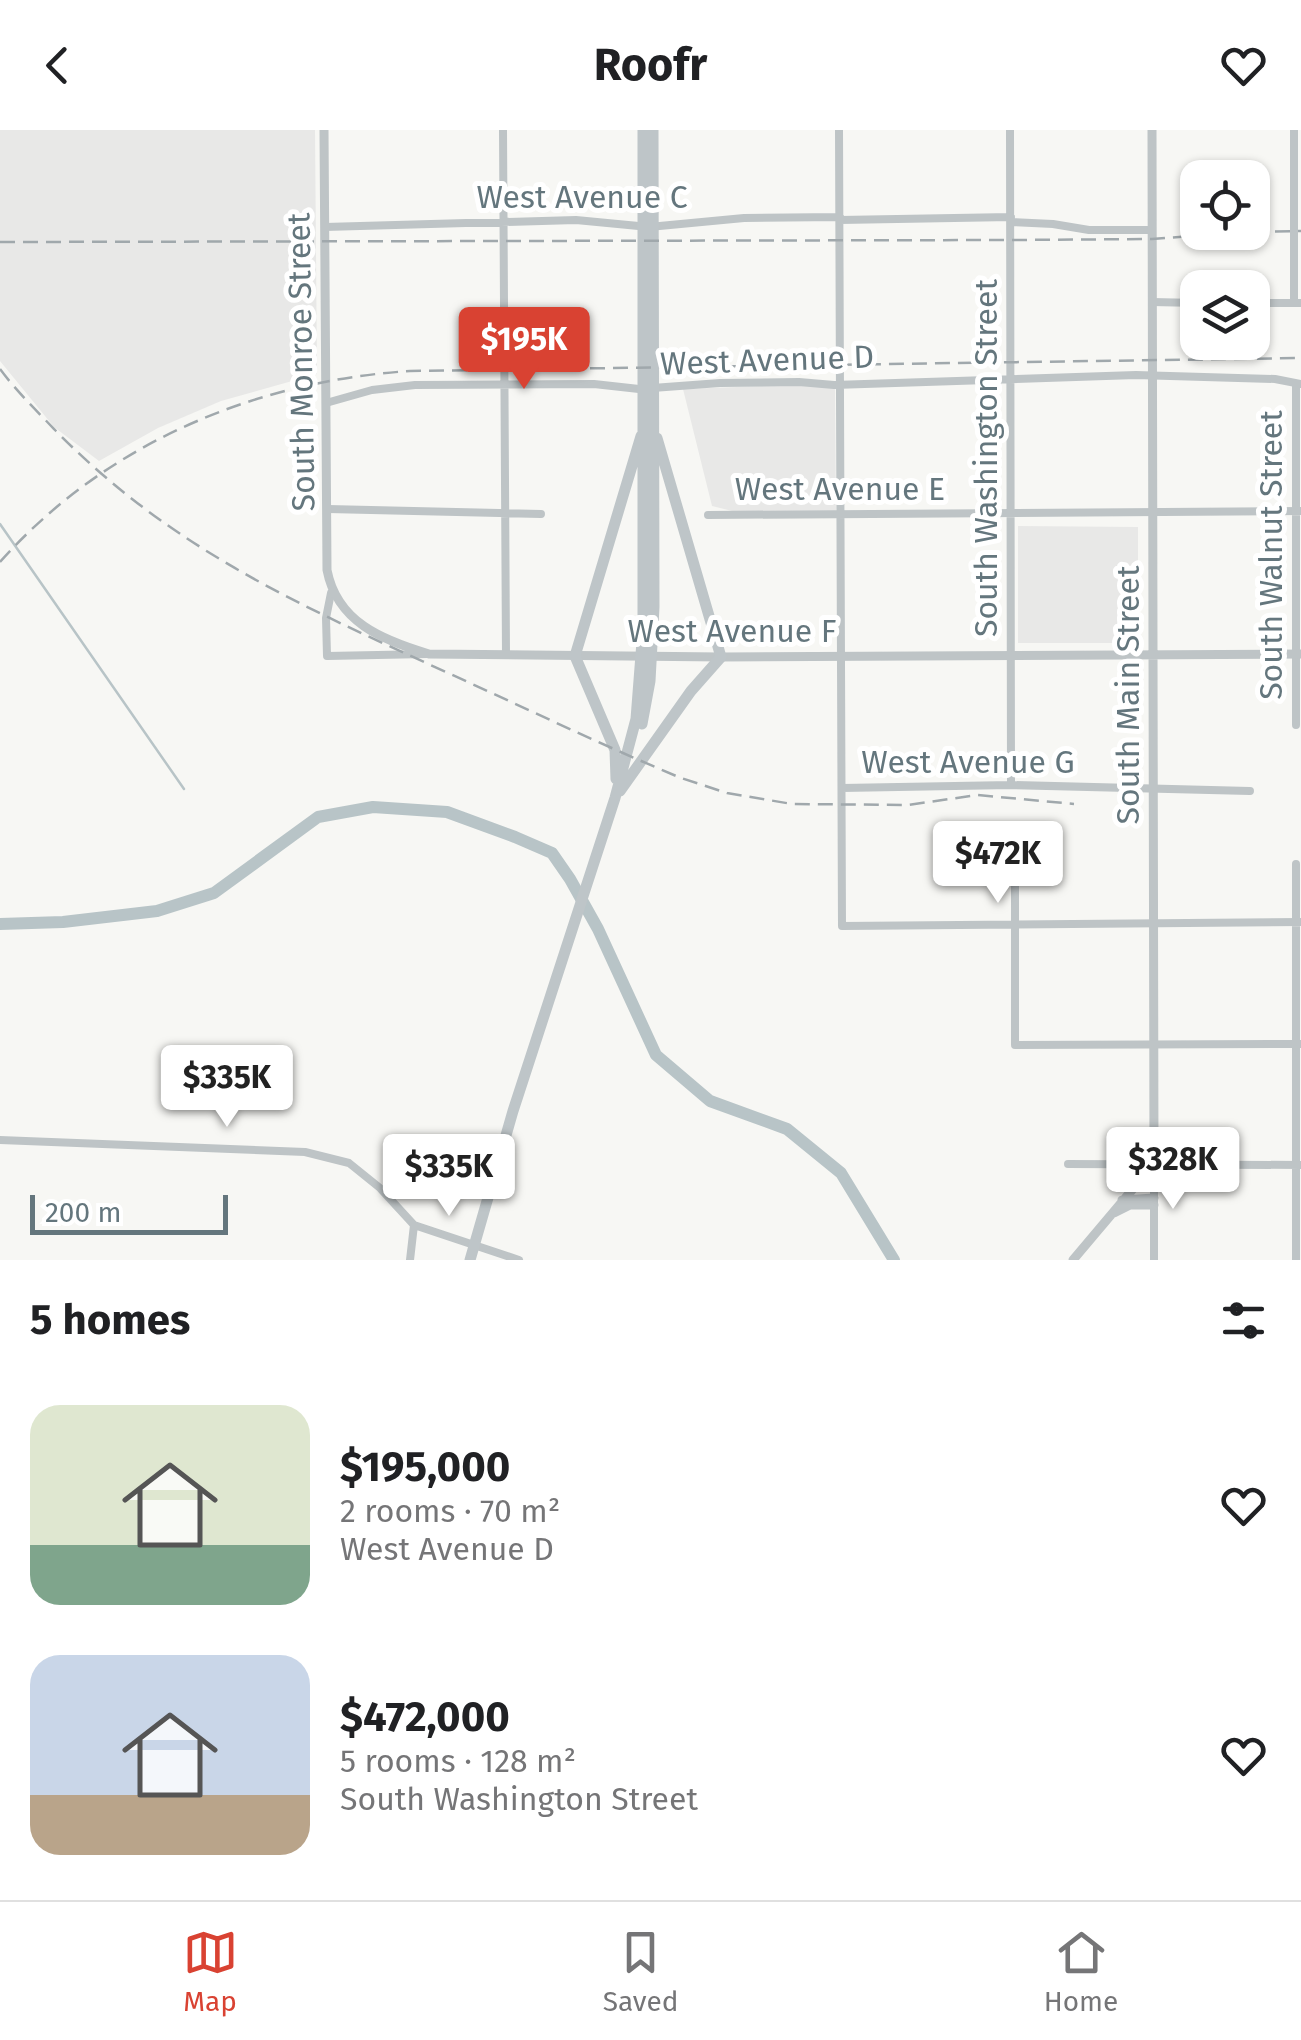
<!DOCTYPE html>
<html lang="en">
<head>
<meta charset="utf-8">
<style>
	:root { --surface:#fff; --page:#f2f2f2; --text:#202124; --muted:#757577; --line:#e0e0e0; --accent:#d94232 }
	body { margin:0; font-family:"Fira Sans",sans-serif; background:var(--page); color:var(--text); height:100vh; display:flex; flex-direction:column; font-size:38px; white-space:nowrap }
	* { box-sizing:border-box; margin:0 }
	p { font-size:32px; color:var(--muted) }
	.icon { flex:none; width:55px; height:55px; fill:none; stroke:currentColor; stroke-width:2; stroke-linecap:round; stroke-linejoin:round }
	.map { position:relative; height:1130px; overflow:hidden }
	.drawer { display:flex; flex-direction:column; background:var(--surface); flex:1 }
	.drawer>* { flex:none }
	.controls { position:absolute; left:1180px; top:30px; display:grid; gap:20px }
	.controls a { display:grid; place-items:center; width:90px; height:90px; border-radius:20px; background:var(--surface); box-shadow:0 2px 8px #0004; font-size:50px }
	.scale { position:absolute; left:30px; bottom:25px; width:198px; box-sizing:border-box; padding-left:10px; border:5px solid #64767d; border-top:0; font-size:28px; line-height:35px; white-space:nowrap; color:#64767d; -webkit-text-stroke:8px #fff; paint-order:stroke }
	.price { position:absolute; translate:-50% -85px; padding:0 22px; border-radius:10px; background:#fff; color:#222; font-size:32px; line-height:65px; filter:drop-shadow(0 2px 5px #0008) }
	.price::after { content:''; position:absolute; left:50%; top:60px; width:30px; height:22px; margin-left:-15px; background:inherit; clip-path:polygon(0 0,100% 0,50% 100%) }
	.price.active { background:var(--accent); color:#fff }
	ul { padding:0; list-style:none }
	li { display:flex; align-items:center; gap:30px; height:250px; padding:0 30px }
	li span { display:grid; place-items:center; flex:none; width:280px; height:200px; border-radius:30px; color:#555 }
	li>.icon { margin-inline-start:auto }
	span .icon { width:120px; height:120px; fill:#fffc; stroke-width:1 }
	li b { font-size:42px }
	h2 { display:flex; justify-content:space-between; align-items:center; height:120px; padding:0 30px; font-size:42px }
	header { display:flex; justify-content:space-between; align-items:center; height:130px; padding:0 30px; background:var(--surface); font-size:45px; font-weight:700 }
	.menu { display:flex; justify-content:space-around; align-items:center; height:140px; border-top:2px solid var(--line); background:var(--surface); font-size:28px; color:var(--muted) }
	.menu a { display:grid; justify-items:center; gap:5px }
	.menu .active { color:var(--accent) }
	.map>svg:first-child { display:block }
</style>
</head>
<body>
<header><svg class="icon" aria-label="back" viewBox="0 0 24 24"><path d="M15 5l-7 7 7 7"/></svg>Roofr<svg class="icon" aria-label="heart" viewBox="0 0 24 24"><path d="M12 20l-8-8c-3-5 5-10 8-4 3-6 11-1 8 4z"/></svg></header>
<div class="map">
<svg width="1301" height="1130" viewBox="0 0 1301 1130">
	<rect width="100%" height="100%" fill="#f7f7f4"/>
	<path fill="#e8e8e7" d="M0,0h315l2,244 -96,27 -63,27 -59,33 -45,-34 -54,-66z
		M789,255l46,2 1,124 -100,1 -24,-6 -29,-117z
		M1018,396l120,1v116h-120z"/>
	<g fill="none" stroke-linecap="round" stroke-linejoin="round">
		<path stroke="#b8c4c7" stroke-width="2.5" d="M0,394l184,265"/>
		<path stroke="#b8c4c7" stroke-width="12" d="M0,794l63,-2 94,-11 57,-18 104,-76 55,-10 74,5 68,25 37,16 18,26 28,50 58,126 54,46 77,28 54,44 53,87"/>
		<path stroke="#bec4c6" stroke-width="8" d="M503,0l3,524
			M839,0l3,796 459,-4
			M1010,0l1,655
			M1294,0v172
			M840,90l171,-3
			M1011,92l42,2 36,6h63
			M325,97l251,-7 73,7 95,-9 96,-1
			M1152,172l46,1
			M1252,173h49
			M326,273l46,-13 43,-5 179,-1 45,5 81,-6 79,-1 35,3 302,-10 139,4 26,5
			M328,379l213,5
			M708,385l593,-4
			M331,463l-5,25 1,38 101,-2
			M1296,595v-341
			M842,658l169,-3 239,6
			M1015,733v182l286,-1
			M0,1010l305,12 44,11 31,25 34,37 105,35
			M1068,1034l233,1
			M1154,1035v95
			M410,1130l4,-35
			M1296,1130v-396"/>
		<path stroke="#bec4c6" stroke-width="9" d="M324,0l3,440c10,52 55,70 102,84l292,3 580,-3
			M1122,1070l32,-2
			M1114,1083l16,-8h24
			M1073,1130l81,-96 -2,-1034"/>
		<path stroke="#bec5c8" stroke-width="11" d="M642,594l8,-43 4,-74 -1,-477
			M616,649l-1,-29 -40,-94 66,-220
			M620,661l71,-100 30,-34 -64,-219
			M470,1130l43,-149 102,-313 21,-79 7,-90v-499"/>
		<path stroke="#a0a8ac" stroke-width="2.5" stroke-dasharray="15 8" stroke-linecap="butt" d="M1252,102l49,-1
			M0,112l1011,-2 141,-1 92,-7
			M0,239c17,23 37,42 56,62 116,118 243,174 390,241 79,36 156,73 235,106l46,15 65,11 116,1 69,-10 97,9
			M0,432c105,-118 254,-181 410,-191l891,-13"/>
	</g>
	<g text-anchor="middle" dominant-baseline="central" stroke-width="10" stroke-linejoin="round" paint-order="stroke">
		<g font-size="32" fill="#64767d" stroke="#fff">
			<text x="582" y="67">West Avenue C</text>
			<text transform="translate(767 230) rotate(-2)">West Avenue D</text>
			<text transform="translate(301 232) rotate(-91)">South Monroe Street</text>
			<text transform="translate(986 328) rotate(-90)">South Washington Street</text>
			<text x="840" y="359">West Avenue E</text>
			<text transform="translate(1271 425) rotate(-90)">South Walnut Street</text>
			<text x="732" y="501">West Avenue F</text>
			<text transform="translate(1128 565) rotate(-90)">South Main Street</text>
			<text x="968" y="632">West Avenue G</text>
		</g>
	</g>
</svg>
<div class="controls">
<a><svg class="icon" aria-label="locate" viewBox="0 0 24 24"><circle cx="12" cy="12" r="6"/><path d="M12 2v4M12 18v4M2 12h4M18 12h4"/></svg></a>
<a><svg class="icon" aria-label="layers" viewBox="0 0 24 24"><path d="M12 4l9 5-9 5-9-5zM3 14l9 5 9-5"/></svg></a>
</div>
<div class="scale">200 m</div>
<b class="price active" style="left:524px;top:262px">$195K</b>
<b class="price" style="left:998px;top:776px">$472K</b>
<b class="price" style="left:227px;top:1000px">$335K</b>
<b class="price" style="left:1173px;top:1082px">$328K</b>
<b class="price" style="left:449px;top:1089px">$335K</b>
</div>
<section class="drawer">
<h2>5 homes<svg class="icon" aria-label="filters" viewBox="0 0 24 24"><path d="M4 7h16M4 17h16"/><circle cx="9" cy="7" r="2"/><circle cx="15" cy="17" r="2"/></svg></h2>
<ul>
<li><span style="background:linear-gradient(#dfe7d0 70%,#7fa58c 0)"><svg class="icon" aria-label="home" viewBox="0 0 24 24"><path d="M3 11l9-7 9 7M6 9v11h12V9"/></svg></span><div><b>$195,000</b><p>2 rooms · 70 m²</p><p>West Avenue D</p></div><svg class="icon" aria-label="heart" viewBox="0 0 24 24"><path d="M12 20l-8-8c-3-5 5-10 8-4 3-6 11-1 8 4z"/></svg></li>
<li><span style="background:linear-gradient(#c9d6e8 70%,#b9a48a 0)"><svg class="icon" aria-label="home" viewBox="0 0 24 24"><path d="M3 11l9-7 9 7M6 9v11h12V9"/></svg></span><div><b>$472,000</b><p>5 rooms · 128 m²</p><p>South Washington Street</p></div><svg class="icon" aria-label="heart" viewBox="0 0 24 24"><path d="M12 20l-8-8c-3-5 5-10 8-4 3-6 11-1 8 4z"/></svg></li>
</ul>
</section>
<nav class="menu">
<a class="active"><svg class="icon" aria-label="map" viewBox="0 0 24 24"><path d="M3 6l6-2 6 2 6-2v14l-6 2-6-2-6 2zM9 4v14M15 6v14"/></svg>Map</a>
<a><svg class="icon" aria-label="saved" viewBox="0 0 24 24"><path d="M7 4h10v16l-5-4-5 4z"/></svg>Saved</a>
<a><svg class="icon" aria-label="home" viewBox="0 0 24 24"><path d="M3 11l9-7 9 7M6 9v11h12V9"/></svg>Home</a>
</nav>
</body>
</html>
